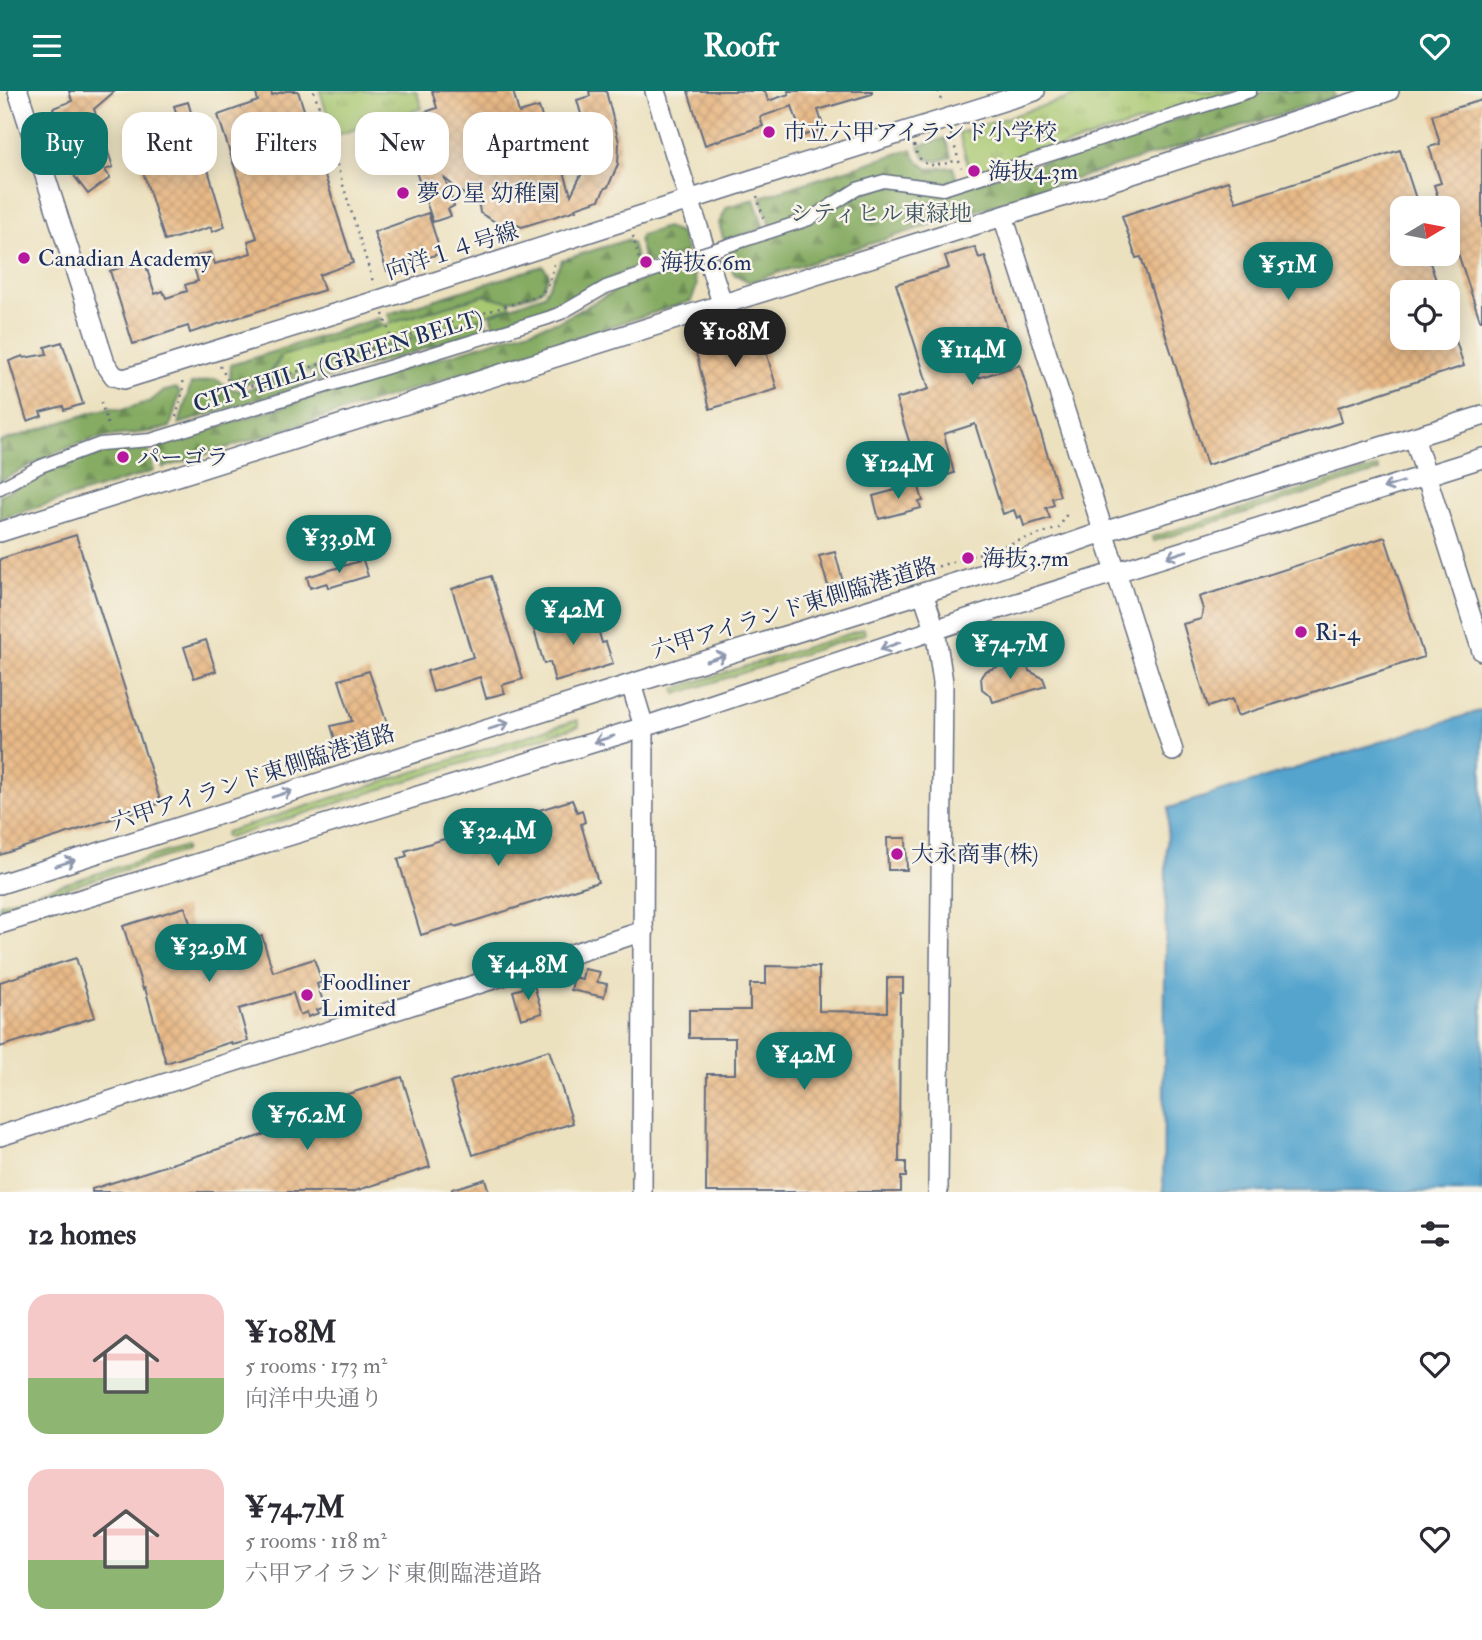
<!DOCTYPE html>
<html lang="en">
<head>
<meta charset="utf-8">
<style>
	:root { --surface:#fff; --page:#f7f7f7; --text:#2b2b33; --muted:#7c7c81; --accent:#0f766e }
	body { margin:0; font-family:"IM FELL Double Pica","Noto Serif JP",serif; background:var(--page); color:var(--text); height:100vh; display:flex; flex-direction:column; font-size:26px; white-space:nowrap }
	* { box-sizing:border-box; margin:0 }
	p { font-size:23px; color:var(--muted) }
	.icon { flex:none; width:38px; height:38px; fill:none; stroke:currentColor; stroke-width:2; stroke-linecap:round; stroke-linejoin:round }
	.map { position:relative; height:1101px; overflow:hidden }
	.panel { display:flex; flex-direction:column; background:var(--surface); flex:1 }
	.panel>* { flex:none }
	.hud { position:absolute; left:21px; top:21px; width:700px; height:63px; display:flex; gap:14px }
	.needle { width:46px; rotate:80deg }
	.controls { position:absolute; left:1390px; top:105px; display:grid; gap:14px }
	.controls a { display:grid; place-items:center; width:70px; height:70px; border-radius:14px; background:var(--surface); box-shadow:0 4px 18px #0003; font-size:35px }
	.price { position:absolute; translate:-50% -60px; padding:0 16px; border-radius:24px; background:var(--accent); color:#fff; font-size:23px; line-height:46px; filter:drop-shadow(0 2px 4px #0008) }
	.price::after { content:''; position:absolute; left:50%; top:42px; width:21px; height:16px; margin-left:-10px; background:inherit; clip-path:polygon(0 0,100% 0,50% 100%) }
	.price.active { background:#222; color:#fff }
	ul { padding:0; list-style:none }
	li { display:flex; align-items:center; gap:21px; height:175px; padding:0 28px }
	li span { display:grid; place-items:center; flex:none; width:196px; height:140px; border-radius:21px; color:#555 }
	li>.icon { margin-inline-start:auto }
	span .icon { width:84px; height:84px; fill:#fffc; stroke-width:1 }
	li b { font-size:30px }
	h2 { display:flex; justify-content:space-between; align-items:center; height:84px; padding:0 28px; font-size:30px }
	.chip { padding:0 24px; border-radius:21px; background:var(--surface); box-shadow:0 4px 18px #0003; font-size:24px; line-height:63px }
	.chip.active { background:var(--accent); color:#fff }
	header { display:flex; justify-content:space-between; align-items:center; height:91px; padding:0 28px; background:var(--accent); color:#fff; font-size:32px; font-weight:700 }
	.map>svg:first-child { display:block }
</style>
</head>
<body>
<header><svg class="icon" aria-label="menu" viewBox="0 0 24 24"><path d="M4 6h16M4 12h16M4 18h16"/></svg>Roofr<svg class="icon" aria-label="heart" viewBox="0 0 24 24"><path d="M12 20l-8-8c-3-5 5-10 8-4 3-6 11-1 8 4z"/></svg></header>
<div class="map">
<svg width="1482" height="1101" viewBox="0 0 1482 1101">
	<defs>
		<pattern id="grass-tufts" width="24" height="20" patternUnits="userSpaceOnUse" patternTransform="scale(1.75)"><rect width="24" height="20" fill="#a8c871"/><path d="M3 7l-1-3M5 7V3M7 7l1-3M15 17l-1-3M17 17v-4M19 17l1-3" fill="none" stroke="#88a360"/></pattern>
		<pattern id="forest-firs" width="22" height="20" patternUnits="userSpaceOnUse" patternTransform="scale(1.75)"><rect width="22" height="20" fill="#86ac63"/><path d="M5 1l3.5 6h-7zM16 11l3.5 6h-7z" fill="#6d8c55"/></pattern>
		<pattern id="building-cross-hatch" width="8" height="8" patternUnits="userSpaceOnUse" patternTransform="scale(1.75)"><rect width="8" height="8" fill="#e8b986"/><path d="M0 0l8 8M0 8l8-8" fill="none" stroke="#c69f76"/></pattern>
	</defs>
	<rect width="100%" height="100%" fill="#f7f3e8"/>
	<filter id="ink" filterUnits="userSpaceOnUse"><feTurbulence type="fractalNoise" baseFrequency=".0143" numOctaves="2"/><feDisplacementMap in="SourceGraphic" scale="14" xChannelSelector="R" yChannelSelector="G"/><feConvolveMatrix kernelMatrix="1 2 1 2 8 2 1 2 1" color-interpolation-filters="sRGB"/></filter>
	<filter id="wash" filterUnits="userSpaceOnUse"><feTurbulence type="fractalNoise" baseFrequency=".00686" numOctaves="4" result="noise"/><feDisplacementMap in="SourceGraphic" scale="28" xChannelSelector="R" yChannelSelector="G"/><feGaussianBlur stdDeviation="1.57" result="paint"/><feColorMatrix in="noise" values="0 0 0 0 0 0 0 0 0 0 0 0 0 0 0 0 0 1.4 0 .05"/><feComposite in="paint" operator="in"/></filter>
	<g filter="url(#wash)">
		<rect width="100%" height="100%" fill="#ece1bf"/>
		<path fill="url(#grass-tufts)" stroke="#627c68" stroke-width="2" d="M320,0h96l6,17 -88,28z
			M1090,0h146l-265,85 -12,-43z
			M484,204l25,6 2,6 -246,78 -1,-6 11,-10 6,-13z
			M1378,376l1,4 -225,70 -2,-4z
			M864,538l1,5 -189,60 -2,-5z
			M577,629l2,6 -351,112 -3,-2 1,-4z
			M182,756l3,1 -1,3 -184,58v-5z"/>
		<path fill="url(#forest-firs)" stroke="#506e60" stroke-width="2" d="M1265,0h68l2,6 -586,185 -15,-8 -7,-23 152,-65 76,4z
			M945,47l6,19 -13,4 -12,-2 -7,-13z
			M912,58l3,9 13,11 25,-2 4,13 -18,4 -42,-7 -83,34 -43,15 -10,-29z
			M754,108l10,29 -40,13 -5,-18 8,-16z
			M666,136l15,7 6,19 -42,12 -6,-24 2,-6z
			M626,149l6,3 6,23 -59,27 -23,14 -62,20 -3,-13 53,-19 18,-35z
			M690,171l7,24 -6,15 -528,167 -4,-18 1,-5 402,-125 58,-32z
			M543,175l6,8 -7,15 -6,4 -27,8 -25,-6 -93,28 -3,-9z
			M484,225l4,13 -174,54 -5,-13z
			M379,227l3,8 -101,30c-10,17 -18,27 -40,28l-11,-6 1,-13z
			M303,281l5,12 -129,40 12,-40 24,-5 17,10 11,2z
			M176,297l4,4 -10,35c-21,7 -42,6 -64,10 -35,5 -75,28 -106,44v-39l97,-31 15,-3 10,2 29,-9 11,-9z
			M133,355l14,1 7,24 -154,48v-24l76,-37 35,-10z"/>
		<path fill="#54a4ce" stroke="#386a96" stroke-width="2" d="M1482,619v482h-319l3,-329 3,-55z"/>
		<g id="blocks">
			<path fill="url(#building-cross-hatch)" d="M69,0h46l-21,18 19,58 -8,3 5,8 -22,16 -13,-17 -22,-69 19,-7z
				M255,0h16l1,4 14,-4h12l55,172 -34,12 5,15 -134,43 -2,-7 -55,18 -23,-73 34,-11 11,34 8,-3 3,7 21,-7 -2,-6 13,-4 -7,-23 20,-6 4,12 36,-11 -3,-12 9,-3 -39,-123 40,-14z
				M432,0h81l6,22 20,-6 19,66 6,-1 7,23 21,-42 -15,-53 13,-4 -1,-5h17l13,51 -1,22 -10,23 -3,1 -6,12 -24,8 1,2 -54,17 -7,-3 -11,3 -24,-14 -1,-7 -34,-27 9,27 -6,3 3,7 -18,6 -34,-101 38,-13z
				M688,0h77l3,10 21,-7 -1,-3h84v3l-54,16 6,19 -22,7 -10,-30 -32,11 3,9 -58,19z
				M1482,9v220h-2l-33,-100v-15l-6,2 -7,-22 7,-2 -12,-36 11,-3 -8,-29z
				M188,11l37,125 -13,5 -1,-5 -46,14 -34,-107 47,-16 -4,-12z
				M1400,59l19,58h-17v46h25l13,38h-38v46h53l9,28 -126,41 4,15 -135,43 -66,-208 -5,1 -14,-42 106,-35 8,21z
				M428,122l13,40 -54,18 -13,-39z
				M975,156l4,11 6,-2 26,84 -41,13 8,25 42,-13 40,131 -8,2 2,7 -8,3 4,10 -26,8 -3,-10 -4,2 -3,-8 -11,4 -28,-90 -31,10 10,39 -32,10 -26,-84 33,-10 -33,-105 53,-16 -4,-12z
				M760,240l17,58 -67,20 -16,-65 20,-4 15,2z
				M62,251l21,62 -19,6 -1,-4 -23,6 2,4 -15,5 -18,-60 14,-5 1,2 23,-4 -2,-7z
				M918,393l5,17 -4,1 2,6 -42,11 -6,-23z
				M76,444l85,268 -161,52v-296z
				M1385,446l39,120 -187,59 -5,-17 -24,8 -25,-83 18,-5 2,-10 -4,-12z
				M835,461l8,30 -15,4 -9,-30z
				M363,469l5,16 -40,12 -1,-5 -17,5 -3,-11z
				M491,485l32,103 -21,6 3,8 -19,5 -6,-21 -47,15 -6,-21 46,-14 -21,-68z
				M593,521l9,31 4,-1 7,22 -58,18 -5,-20 -6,2 -10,-34z
				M206,549l10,31 -22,7 -10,-31z
				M1025,567l4,13 14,7 3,8 -53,16 -2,-6 -9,-7 -1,-12 4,-6z
				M369,580l20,58 -52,17 -6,-20 21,-5 -13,-41z
				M572,709l5,12 5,-2 3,12 -4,2 17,58 -143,45 -1,-2 -33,10 -23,-76 9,-3 -2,-5z
				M887,747h19l1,32h-19z
				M185,816l15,48 62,-19 11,36 41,-13 8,23 -5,2 8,23 -8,3 2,3 -11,4 -1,-5 -7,3 -7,-22 -54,16 9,32 -16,4 -1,-3 -65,21 -21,-75 -2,1 -20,-63z
				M76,867l19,59 -95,30v-65z
				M766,875l53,1v44l68,1v-34h16v15h-3l-1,169h7v15h-5v15h-195l1,-118h28v-36h-46v-28h61v-26h16z
				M584,878l16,3 -3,10 10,2 -3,13 -33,-7 3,-13 8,2z
				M534,894l8,28 -21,6 -8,-28z
				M549,959l24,73 -100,32 -23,-73z
				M402,986l28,90 -78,25h-260v-3l215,-68 -4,-13z
				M485,1088l4,13h-37v-3z"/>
		</g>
	</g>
	<g filter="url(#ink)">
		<use href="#blocks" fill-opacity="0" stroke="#646d80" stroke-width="2"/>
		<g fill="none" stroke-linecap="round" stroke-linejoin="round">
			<defs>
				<path id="pedestrian" d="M717,158l92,-30 48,-30 27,-8 59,8 307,-98
					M0,397l41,-22 59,-22 51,-4 397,-122 13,-5 45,-26 86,-30"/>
				<path id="tertiary" d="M18,0l87,272 9,13 10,3 255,-79 372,-120 284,-89
					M655,0l67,212
					M1003,125l170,535
					M1414,346l68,214
					M0,441l1003,-316 386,-125
					M923,502l12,36 8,53 -5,510
					M631,593l13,43 -2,465
					M0,793l631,-200 343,-107 129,-45 379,-116
					M0,833l644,-197 341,-114 497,-155
					M0,1045l644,-205"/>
			</defs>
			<use href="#pedestrian" stroke="#646d80" stroke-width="15"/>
			<use href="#tertiary" stroke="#646d80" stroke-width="22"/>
			<path stroke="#646d80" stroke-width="2.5" stroke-dasharray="2 5" stroke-linecap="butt" d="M314,0l60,194
				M938,0l4,12
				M951,43l10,34
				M914,54c7,27 23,21 44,15
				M757,105l7,24
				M633,145l7,27
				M383,223l9,27
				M220,275l10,18 14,4 294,-92c12,-9 14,-22 17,-37
				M101,311l8,27
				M176,326l8,-30 -1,-7
				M858,501l201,-64 9,-16"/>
			<use href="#pedestrian" stroke="#fff" stroke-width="12"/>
			<use href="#tertiary" stroke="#fff" stroke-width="19"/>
			<defs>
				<path id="pedestrian-bridge" d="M692,166l25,-8"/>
			</defs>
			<use href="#pedestrian-bridge" stroke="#646d80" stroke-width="15" stroke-linecap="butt"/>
			<use href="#pedestrian-bridge" stroke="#fff" stroke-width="12"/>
		</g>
		<defs><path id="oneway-shaft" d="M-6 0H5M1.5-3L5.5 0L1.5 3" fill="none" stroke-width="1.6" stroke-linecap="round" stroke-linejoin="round" transform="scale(1.75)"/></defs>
		<g stroke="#8d97ae">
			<use href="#oneway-shaft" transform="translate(1393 394) rotate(162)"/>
			<use href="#oneway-shaft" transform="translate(1177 463) rotate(162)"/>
			<use href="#oneway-shaft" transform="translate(890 555) rotate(160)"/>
			<use href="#oneway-shaft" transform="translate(716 567) rotate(-17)"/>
			<use href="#oneway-shaft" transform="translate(499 635) rotate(-18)"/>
			<use href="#oneway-shaft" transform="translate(604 648) rotate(163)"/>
			<use href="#oneway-shaft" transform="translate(282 703) rotate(-18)"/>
			<use href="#oneway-shaft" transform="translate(65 772) rotate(-18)"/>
		</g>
	</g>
	<g fill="#b5179e" stroke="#f7f3e8" stroke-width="2.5">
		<circle cx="769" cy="41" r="7"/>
		<circle cx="974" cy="80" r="7"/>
		<circle cx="403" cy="102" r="7"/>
		<circle cx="24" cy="167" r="7"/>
		<circle cx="646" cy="171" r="7"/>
		<circle cx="123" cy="366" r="7"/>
		<circle cx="968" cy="467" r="7"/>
		<circle cx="1301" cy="541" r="7"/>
		<circle cx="897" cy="763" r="7"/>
		<circle cx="307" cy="904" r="7"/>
	</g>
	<g text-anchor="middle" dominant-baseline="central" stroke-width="5" stroke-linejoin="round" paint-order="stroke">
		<g font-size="23" fill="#1b2f5e" stroke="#f7f3e8" text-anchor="start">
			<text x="783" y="41">市立六甲アイランド小学校</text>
			<text x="988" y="80">海抜4.3m</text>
			<text x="417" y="102">夢の星 幼稚園</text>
			<text x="38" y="167">Canadian Academy</text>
			<text x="660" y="171">海抜6.6m</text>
			<text x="137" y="366">パーゴラ</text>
			<text x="982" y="467">海抜3.7m</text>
			<text x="1315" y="541">Ri-4</text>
			<text x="911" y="763">大永商事(株)</text>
			<text x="321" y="891">Foodliner<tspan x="321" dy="26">Limited</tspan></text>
		</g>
		<g font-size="23" fill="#3e5563" stroke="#f7f3e8">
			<text x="881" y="122">シティヒル東緑地</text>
		</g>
		<g font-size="23" fill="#1b2f5e" stroke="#f7f3e8">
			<text transform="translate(452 160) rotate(-18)">向洋１４号線</text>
			<text transform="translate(338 270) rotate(-17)">CITY HILL (GREEN BELT)</text>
			<text transform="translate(794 517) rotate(-17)">六甲アイランド東側臨港道路</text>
			<text transform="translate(253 687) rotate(-18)">六甲アイランド東側臨港道路</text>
		</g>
	</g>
</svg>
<div class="controls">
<a><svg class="needle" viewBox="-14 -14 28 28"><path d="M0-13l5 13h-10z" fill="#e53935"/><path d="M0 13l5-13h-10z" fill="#7c7c81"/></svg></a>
<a><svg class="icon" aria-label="locate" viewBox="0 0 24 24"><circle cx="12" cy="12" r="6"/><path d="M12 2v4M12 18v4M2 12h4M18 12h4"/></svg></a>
</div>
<b class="price" style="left:1288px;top:211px">¥51M</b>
<b class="price active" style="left:735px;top:278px">¥108M</b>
<b class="price" style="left:972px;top:296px">¥114M</b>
<b class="price" style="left:898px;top:410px">¥124M</b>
<b class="price" style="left:339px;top:484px">¥33.9M</b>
<b class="price" style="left:573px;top:556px">¥42M</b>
<b class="price" style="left:1010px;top:590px">¥74.7M</b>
<b class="price" style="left:498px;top:777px">¥32.4M</b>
<b class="price" style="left:209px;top:893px">¥32.9M</b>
<b class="price" style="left:528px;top:911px">¥44.8M</b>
<b class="price" style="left:804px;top:1001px">¥42M</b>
<b class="price" style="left:307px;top:1061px">¥76.2M</b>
<div class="hud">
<a class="chip active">Buy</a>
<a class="chip">Rent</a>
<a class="chip">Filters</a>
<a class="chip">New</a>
<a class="chip">Apartment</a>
</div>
</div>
<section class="panel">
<h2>12 homes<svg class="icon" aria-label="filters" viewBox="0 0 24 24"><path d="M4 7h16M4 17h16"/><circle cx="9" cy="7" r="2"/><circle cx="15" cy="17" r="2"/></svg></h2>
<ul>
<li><span style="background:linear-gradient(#f6c9c9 60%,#8fb573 0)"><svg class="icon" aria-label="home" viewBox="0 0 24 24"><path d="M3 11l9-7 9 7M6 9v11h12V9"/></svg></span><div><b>¥108M</b><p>5 rooms · 173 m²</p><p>向洋中央通り</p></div><svg class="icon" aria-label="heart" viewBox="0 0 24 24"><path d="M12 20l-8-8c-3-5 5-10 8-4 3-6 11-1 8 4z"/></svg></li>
<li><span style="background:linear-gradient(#f6c9c9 65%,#8fb573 0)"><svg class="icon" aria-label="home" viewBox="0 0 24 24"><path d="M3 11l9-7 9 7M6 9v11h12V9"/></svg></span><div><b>¥74.7M</b><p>5 rooms · 118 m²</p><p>六甲アイランド東側臨港道路</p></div><svg class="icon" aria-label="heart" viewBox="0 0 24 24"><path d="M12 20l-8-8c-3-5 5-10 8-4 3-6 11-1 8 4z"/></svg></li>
</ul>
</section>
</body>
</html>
